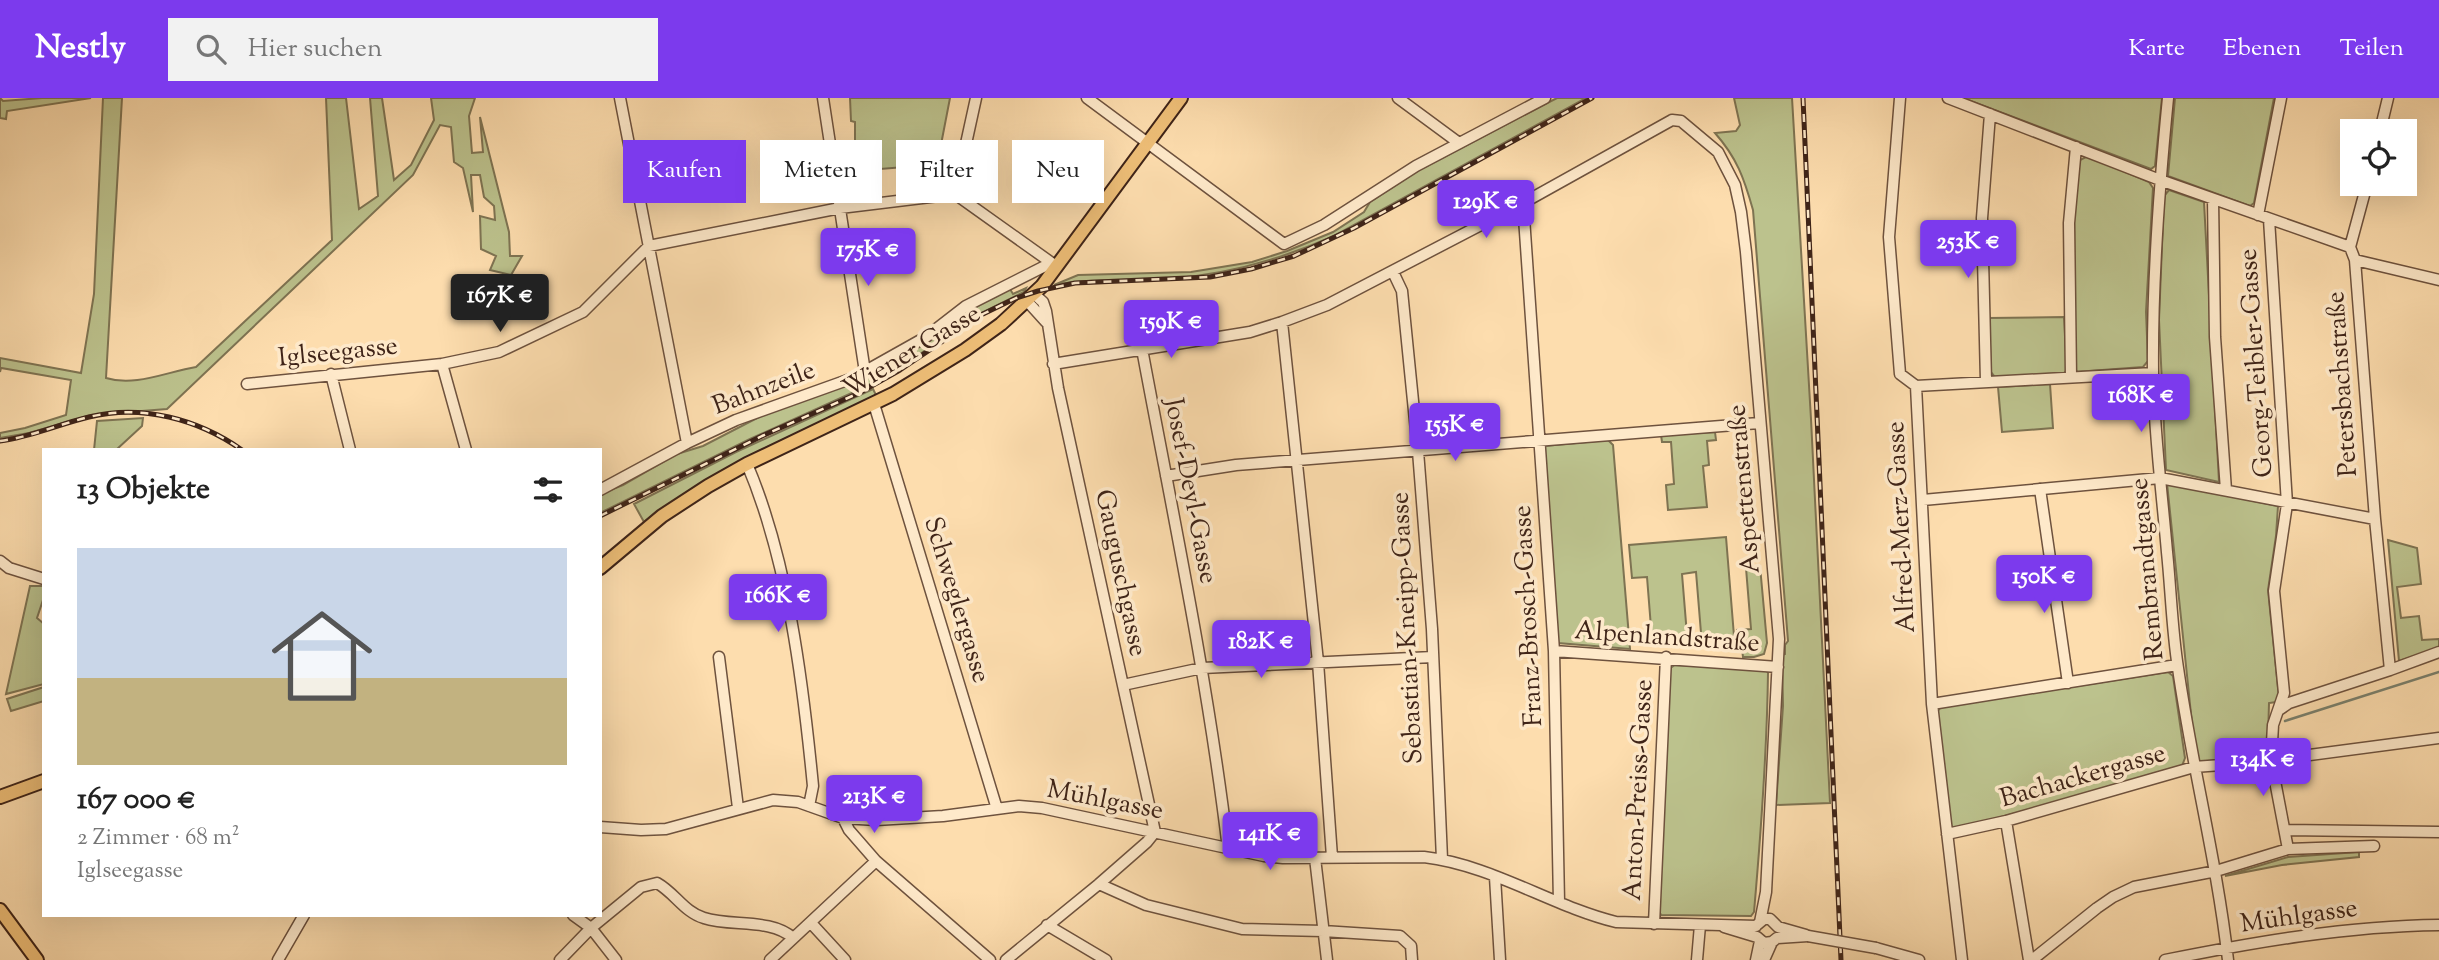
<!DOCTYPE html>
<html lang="de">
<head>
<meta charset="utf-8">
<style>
	:root { --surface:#fff; --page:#f2f2f2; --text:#222; --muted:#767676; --accent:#7c3aed }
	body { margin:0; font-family:"Sorts Mill Goudy",serif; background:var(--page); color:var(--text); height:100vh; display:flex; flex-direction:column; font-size:26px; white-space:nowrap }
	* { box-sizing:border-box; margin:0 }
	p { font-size:23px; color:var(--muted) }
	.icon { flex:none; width:38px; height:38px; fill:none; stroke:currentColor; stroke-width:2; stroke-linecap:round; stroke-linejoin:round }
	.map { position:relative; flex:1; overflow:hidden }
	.sheet { position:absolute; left:42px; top:350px; width:560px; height:469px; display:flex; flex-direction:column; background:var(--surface); border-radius:0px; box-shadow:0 7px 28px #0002 }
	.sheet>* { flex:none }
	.hud { position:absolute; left:623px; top:42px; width:665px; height:63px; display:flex; gap:14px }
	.controls { position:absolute; left:2340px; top:21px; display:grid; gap:14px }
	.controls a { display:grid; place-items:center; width:77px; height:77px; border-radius:0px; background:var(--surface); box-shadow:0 7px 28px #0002; font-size:35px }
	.price { position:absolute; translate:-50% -60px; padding:0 16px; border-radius:7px; background:var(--accent); color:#fff; font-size:23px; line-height:46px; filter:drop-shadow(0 2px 4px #0008) }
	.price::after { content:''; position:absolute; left:50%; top:42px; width:21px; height:16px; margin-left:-10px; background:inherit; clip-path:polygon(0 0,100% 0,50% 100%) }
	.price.on { background:#222; color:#fff }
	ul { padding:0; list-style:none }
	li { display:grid; align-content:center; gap:14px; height:371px; padding:0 35px }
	li span { display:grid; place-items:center; height:217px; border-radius:0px; color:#555 }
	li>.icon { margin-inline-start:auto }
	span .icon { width:126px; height:126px; fill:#fffc; stroke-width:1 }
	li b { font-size:30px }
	h2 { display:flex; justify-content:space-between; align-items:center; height:84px; padding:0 35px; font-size:30px }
	.chip { padding:0 24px; border-radius:0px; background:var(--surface); box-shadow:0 7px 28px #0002; font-size:24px; line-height:63px }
	.chip.on { background:var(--accent); color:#fff }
	header { display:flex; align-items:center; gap:42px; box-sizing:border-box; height:98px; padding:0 35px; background:var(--accent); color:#fff }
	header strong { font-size:33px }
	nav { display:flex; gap:38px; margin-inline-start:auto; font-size:24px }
	.search { width:490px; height:63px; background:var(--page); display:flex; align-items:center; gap:18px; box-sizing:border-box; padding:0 24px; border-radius:0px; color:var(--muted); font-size:26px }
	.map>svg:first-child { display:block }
</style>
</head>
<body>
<header>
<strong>Nestly</strong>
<div class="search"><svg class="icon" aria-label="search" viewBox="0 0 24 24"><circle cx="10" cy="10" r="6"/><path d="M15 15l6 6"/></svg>Hier suchen</div>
<nav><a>Karte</a><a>Ebenen</a><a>Teilen</a></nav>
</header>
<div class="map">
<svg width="2439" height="862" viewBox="0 0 2439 862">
	<rect width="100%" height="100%" fill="#fdddae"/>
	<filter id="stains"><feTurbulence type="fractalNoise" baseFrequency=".00286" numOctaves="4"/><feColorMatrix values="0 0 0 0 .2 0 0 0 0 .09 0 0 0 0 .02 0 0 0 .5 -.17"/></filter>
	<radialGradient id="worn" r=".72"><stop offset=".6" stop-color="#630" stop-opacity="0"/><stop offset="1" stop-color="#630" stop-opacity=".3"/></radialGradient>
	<path fill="#bcc28d" stroke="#7e7352" stroke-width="2" d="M0,0l3,3 39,-3h49l-84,13 -1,8 -6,-1z
		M103,0h19l-16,280c29,9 60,-6 90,-11l136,-127 -6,-142h20l13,111 19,-13 -8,-98h12l12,82 17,-15 23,-45 -3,-22h44l-6,18 3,37 11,-1 -3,-35 29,115 1,24h12l-11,19 -21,-5 6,-14 -15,-7 -1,-33 15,4 -1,-14 -10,-9 -4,-22h-9l2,37 -10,-44 -9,-6 -3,-35 -11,-2 -27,50 -246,234 -76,6 -62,18 -29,5v-5l25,-5 41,-13 5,-35 -70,-12 -1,4v-14l81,15 13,-79z
		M850,0h100l-11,57 12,2 2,-13 5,1 -4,20 -17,-5v-17l-38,1 1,14 28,-1 1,8 -61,5 -3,-22h-10v-26l-4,-1z
		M1557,0h29l-252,138c-54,24 -108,39 -167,43 -37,2 -75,-1 -113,6l24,-10 113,-3 61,-10 35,-11 46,-19 31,-20 6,-10 49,-32z
		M1734,0h58l19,321 19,384 -54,2 7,-99 -1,-51 3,-1v-9l3,-4 -35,-431c-9,-32 -16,-52 -38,-77l21,-2 4,-6z
		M1963,0h199l-7,68 -4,3z
		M2175,0h99l-20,105 -4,3 -82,-30z
		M2088,58l61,26 4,6 -7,124 2,49 -5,6 -68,5 -1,-153 4,-58z
		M2169,92l35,12 15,280 -53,-12 -7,-150 5,-124z
		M1026,190l-2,4 -45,22 -65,44 -49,29 -115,52 -150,74v-19l23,-9 54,-31 26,-8 58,-30 101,-37 66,-39 44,-31 38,-20 3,5z
		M2064,219l3,53 -3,3 -69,4 -4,-5 -2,-54z
		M2050,286l3,44 -51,4 -4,-45z
		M873,291l3,6c-38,20 -78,37 -117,56 -41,20 -79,45 -115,71l-10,-18 102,-52z
		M143,320l-1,8 -26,24h-22l3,-29z
		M1715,334l1,8 -9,1 2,24 -6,1 4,41 -39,3 -2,-25 8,-1 -3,-42h-9l-1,-7z
		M1608,342l5,5 17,204 -72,-6 -14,-197z
		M2167,385l111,23 -2,30 -8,54 11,107 -3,5 -7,1 -1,36 -4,17 -68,6z
		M1726,439l8,99 -41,4 -1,-5 9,-2 -5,-61 -14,2 5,61 -3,2 -32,3 -5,-63 -15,1 -3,-33z
		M2388,442l29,8 4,36 -24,3 4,31 18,-2 3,24 17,-1v9l-40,13z
		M1760,468l7,77 -3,11 -10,3h-11l-1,-8h7l-1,-8h-10l-1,-11 14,-1 -5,-61z
		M30,488h14v11l-7,21 7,6v60l-38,10z
		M1675,567l91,4 2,4c-1,80 -7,159 -14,239l-3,4 -90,-1 -2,-4 10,-242z
		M2168,574l5,4 12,82 -3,8 -75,23 -152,40 -6,-5 -12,-112 4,-5z
		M44,589v14l-33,10 -4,-12z
		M2359,754v5l-77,8 -57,11 63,-19z"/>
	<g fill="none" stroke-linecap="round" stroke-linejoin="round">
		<path stroke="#7a806d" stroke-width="2.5" d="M2285,623l154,-49"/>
		<defs>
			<path id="minor" d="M620,0l67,345
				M823,0l42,274
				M1087,0l197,146 40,-19 92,-59 129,-68
				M1398,0l61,45
				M1900,0l-11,139 11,137 16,12 16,318 30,256
				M1948,0l212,82 190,67
				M2168,0c-9,91 -16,183 -15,275 1,60 9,120 14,179 4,39 5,78 11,116 14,98 39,194 50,292
				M1672,22l9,1 37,31 17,33 6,27 5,40 33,387 -13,253 -6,30
				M2380,33l8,-33
				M955,96l21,-96
				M2213,101l2,138 11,153
				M1523,105l31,448 5,251
				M2258,117l23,-117
				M2269,121l18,285 -13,87 10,102 -11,32 -2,35 17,89
				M2350,149l17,-63
				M2355,162l84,20
				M1393,174l9,19 16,160 14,178 10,230
				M1034,196l9,8 3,9 12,77 97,444
				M1027,203l19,21
				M1282,224l36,340 14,195
				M1142,251c31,166 66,332 86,500
				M442,266l24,86
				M1053,266l197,-32 32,-10 45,-17 196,-102 149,-83
				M331,276l19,76
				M2071,279l-2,-154 7,-76
				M1986,283l-4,-163 8,-104
				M247,286l195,-20 57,-12 84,-40 66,-66 191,-38 115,-14 101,72
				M1916,288l237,-13
				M874,306l123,405
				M747,366c41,96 56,219 66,322l-4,20
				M1166,378l70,-11 523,-42
				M2040,391l28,194
				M600,392l87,-47 49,-23 117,-42 73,-41 40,-31 85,-43
				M1923,402l237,-22 215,41
				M0,463l9,7 35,11
				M1554,553l224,16
				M719,559l19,151
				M2390,572l49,-18
				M1123,587l79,-17 231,-11
				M1932,606l245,-39
				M2279,612l10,-7 101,-33 -15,-151 -20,-259 -5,-13
				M843,720l6,12 27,31 114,99
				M2006,723l23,139
				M600,729l41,3 25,-1 107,-29 25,2 45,16 33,2 67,-4 76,-10 23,2 222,48 19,2 141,-1c68,8 127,49 192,65l140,4
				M2286,732l153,2
				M1947,736l59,-13 188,-54 55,-4 190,-25
				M1315,760l12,102
				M1495,779l5,83
				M1099,786l47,21 96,24 81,2 77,5 11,10 1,14
				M573,817l18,13 25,32
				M811,825l34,37
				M1654,826l12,-267
				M1758,826l6,-5h6l8,8 28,8
				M1047,827l59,35
				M1724,829l33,10 7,6 8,-1 5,-4 31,-2
				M1876,850l43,12
				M278,862l26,-45
				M560,862l31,-32 50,-41 16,-4c18,10 27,29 47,35 27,9 67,0 89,20
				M770,862l106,-99
				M1006,862l93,-76 48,-42 8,-10
				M1697,862l3,-35
				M1756,862l4,-19
				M1764,862l8,-18
				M2032,862l65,-52 16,-11 21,-10 82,-16 72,-22 86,-3
				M2165,862c90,-18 182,-34 274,-35"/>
			<path id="major" d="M600,470l62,-52 46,-30 39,-22 146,-70 72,-44 36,-26 41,-38 139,-188
				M0,699l44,-16
				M0,812l37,50"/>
		</defs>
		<use href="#minor" stroke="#6e523e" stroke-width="13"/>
		<use href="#major" stroke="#3f2418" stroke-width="16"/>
		<use href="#minor" stroke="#fee9ca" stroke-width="10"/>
		<use href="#major" stroke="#eebe77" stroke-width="12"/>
		<defs>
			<path id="rail" d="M1803,0l38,862
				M0,343c31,-4 59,-17 89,-24 53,-13 109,2 153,33
				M600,418l162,-80 97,-43 41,-23 83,-56 33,-16 22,-7 37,-8 135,-6 41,-8 43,-13 60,-28 238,-130"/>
		</defs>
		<use href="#rail" stroke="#3f2418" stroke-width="5"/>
		<use href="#rail" stroke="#fee9ca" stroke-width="2.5" stroke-dasharray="8" stroke-linecap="butt"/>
		<defs>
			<path id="minor-bridge" d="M1808,838l68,12"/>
		</defs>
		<use href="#minor-bridge" stroke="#6e523e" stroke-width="13" stroke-linecap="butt"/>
		<use href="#minor-bridge" stroke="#fee9ca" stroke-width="10"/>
	</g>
	<g text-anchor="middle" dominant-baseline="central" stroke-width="7" stroke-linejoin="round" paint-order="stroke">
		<g font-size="26" fill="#3f2418" stroke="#fee9ca">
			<text transform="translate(912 254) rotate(-31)">Wiener Gasse</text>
			<text transform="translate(338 255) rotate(-6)">Iglseegasse</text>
			<text transform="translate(2257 265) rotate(-94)">Georg-Teibler-Gasse</text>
			<text transform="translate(2343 286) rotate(-94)">Petersbachstraße</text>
			<text transform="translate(764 291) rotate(-21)">Bahnzeile</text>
			<text transform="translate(1745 391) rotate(-95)">Aspettenstraße</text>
			<text transform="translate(1190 393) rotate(79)">Josef-Deyl-Gasse</text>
			<text transform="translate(1902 429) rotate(-93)">Alfred-Merz-Gasse</text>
			<text transform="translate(2148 471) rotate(-95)">Rembrandtgasse</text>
			<text transform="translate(1120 475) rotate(78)">Gauguschgasse</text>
			<text transform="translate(956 502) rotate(73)">Schweglergasse</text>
			<text transform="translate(1529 518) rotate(-93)">Franz-Brosch-Gasse</text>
			<text transform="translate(1408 530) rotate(-93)">Sebastian-Kneipp-Gasse</text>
			<text transform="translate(1667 540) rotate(4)">Alpenlandstraße</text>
			<text transform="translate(2083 679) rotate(-16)">Bachackergasse</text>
			<text transform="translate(1639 692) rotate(-87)">Anton-Preiss-Gasse</text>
			<text transform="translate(1105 703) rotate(11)">Mühlgasse</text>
			<text transform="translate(2299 819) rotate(-8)">Mühlgasse</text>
		</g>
	</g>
	<rect width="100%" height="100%" filter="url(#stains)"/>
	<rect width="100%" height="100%" fill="url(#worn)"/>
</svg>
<div class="controls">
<a><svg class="icon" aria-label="locate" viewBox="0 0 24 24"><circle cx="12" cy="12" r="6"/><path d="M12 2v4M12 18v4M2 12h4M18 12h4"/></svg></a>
</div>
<b class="price" style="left:1486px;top:142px">129K €</b>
<b class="price" style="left:1968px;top:182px">253K €</b>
<b class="price" style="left:868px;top:190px">175K €</b>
<b class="price on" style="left:500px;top:236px">167K €</b>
<b class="price" style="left:1171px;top:262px">159K €</b>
<b class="price" style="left:2141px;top:336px">168K €</b>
<b class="price" style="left:1455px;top:365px">155K €</b>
<b class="price" style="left:2044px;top:517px">150K €</b>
<b class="price" style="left:778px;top:536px">166K €</b>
<b class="price" style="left:1261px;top:582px">182K €</b>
<b class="price" style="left:2263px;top:700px">134K €</b>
<b class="price" style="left:874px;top:737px">213K €</b>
<b class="price" style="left:1270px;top:774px">141K €</b>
<div class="hud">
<a class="chip on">Kaufen</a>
<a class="chip">Mieten</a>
<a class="chip">Filter</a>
<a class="chip">Neu</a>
</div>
<section class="sheet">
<h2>13 Objekte<svg class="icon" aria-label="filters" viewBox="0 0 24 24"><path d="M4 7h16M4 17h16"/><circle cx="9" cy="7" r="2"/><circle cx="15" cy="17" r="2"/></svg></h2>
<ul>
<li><span style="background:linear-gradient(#c9d6e8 60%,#c2b280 0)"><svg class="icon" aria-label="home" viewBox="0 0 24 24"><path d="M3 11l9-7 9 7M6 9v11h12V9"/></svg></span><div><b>167 000 €</b><p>2 Zimmer · 68 m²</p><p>Iglseegasse</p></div></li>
</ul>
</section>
</div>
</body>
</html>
